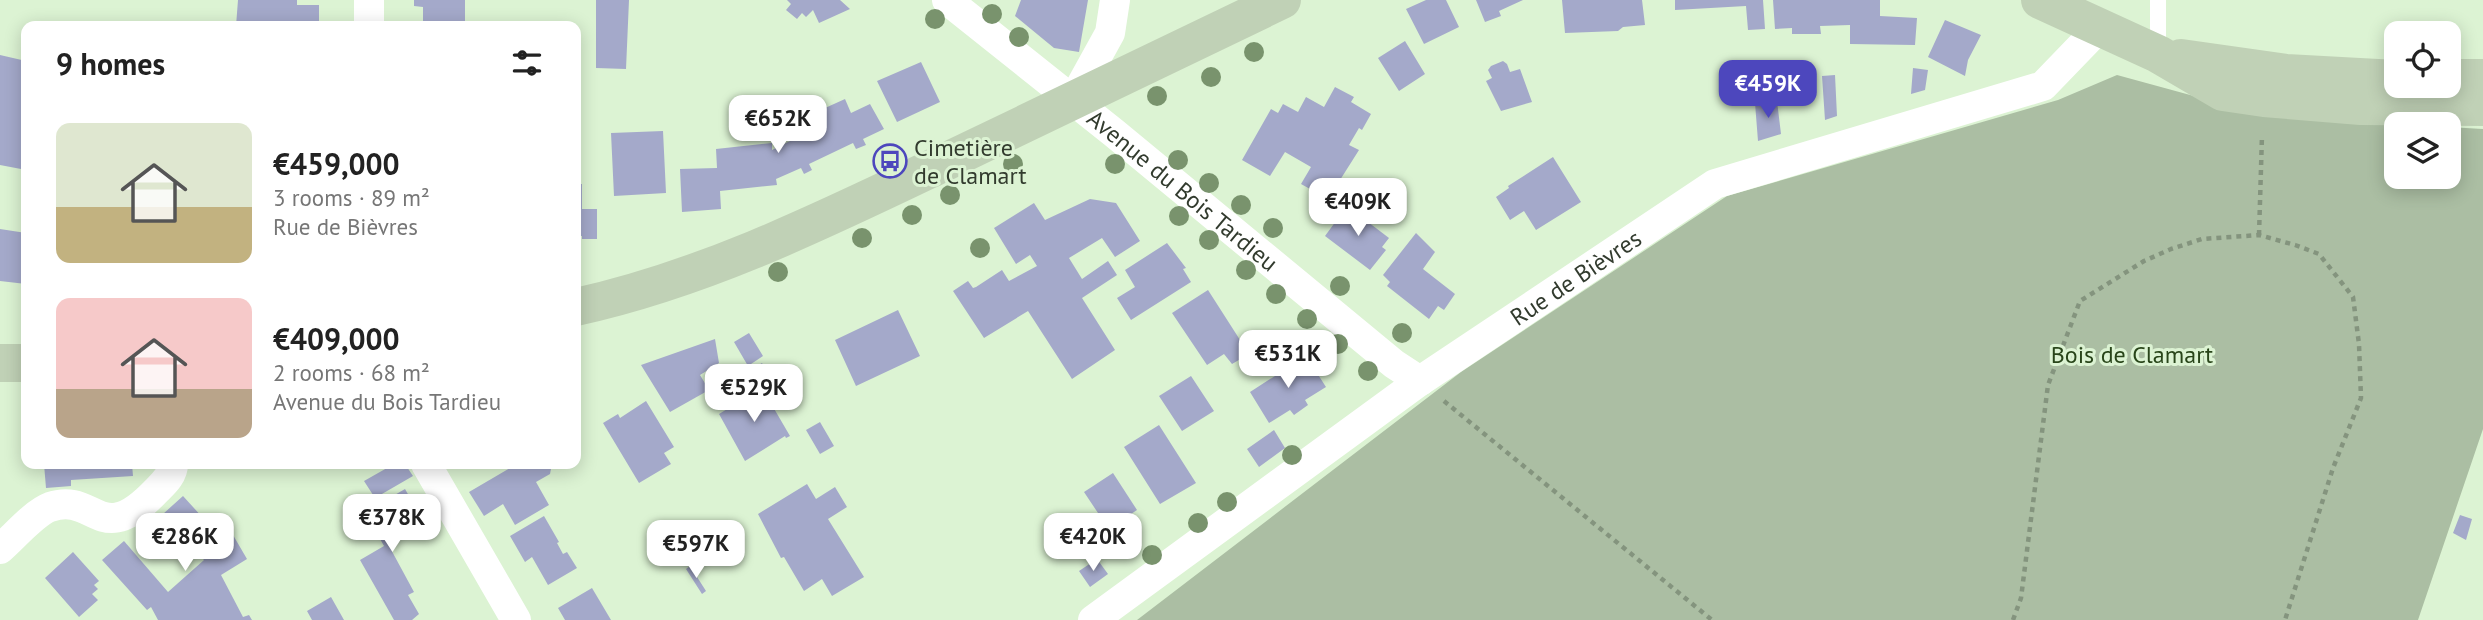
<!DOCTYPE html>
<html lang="en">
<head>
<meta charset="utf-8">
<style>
	:root { --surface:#fff; --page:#f2f2f2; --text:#222; --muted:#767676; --accent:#4d47bd }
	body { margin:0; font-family:"PT Sans",sans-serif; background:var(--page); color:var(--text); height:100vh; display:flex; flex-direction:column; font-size:26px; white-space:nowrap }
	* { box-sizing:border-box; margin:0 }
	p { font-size:23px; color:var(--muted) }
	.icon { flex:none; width:38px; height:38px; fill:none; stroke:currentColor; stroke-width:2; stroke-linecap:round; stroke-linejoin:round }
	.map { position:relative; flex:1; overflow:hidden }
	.sheet { position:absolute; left:21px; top:21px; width:560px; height:448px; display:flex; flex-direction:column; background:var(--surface); border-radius:14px; box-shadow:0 4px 18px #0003 }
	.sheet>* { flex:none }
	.controls { position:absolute; left:2384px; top:21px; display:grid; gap:14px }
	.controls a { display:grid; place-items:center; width:77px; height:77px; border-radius:14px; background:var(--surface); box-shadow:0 4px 18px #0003; font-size:35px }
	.price { position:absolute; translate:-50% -60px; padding:0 16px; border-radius:14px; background:#fff; color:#222; font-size:23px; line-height:46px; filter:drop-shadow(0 2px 4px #0008) }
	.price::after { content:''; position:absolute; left:50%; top:42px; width:21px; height:16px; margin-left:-10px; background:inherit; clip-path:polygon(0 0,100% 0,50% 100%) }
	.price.current { background:var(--accent); color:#fff }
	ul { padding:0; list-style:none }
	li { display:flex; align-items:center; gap:21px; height:175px; padding:0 35px }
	li span { display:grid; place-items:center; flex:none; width:196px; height:140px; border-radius:14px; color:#555 }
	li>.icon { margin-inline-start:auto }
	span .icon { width:84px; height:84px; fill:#fffc; stroke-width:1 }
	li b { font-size:30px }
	h2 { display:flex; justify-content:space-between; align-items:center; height:84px; padding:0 35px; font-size:30px }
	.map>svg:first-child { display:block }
</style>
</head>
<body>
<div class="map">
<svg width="2483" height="620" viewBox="0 0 2483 620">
	<rect width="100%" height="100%" fill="#dcf3d3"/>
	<path fill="#abbea3" d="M2117,75l150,41 129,8v53h52v-50l35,2v300l-65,191h-1281l324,-248 266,-176 331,-96z"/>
	<path fill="#a4a9ca" d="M238,0h59v5h22v17h19v4h-102z
		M414,0h51v26h-42v-19l-9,-1z
		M596,0h33l-3,69 -30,-1z
		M787,0h53l10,9 -31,14 -6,-13 -7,7 -4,-4 -5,6 -11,-9 5,-6z
		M1021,0h67l-9,52 -25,-4 -39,-32z
		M1426,0h20l13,27 -35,17 -18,-35z
		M1476,0h47l-24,11 2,5 -16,6z
		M1562,0h80l3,25 -22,2 -5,4 -53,2z
		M1675,0h88l2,29 -17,1 -2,-24 -71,4z
		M1773,0h107v16l37,2 -2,27 -65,-1v-19l-30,1 1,8h-29v-6l-17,1z
		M1945,20l36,15 -13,25 -3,16 -37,-19z
		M1405,41l20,33 -26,17 -21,-33z
		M0,55l26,6v83l-5,25 -21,-4z
		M1503,61l4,3 3,8 10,-3 12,33 -31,9 -15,-30 6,-3 -4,-8 3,-4z
		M921,62l19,40 -43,20 -20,-41z
		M1913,68l15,2 -3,20 -14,4z
		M1835,75l2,41 -12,4 -3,-44z
		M1335,87l19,10 -3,5 20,12 -9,16 -3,-2 -10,17 10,5 -31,49 -27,-15 10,-17 -26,-15 -15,24 -28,-16 29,-51 7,4 5,-9 15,8 8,-15 18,10z
		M845,99l6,14 19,-9 14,25 -21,10 3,6 -10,4 -3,-6 -44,21 3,6 -8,4 -3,-6 -25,11 1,6 -57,6 1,18 -39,3 -2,-43 37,-1 -1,-19 56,-6v7l18,-9 -7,-14z
		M1777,101l4,33 -23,7 -3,-38z
		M663,131l3,62 -52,3 -3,-63z
		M1553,157l28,45 -45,28 -12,-19 -14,9 -14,-23 13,-9 -1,-2z
		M576,184h6v25h15v30h-15v-3h-6z
		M1090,199l26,4 24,38 -25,16 -13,-19 -33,20 13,21 26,-18 9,14 -35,23 33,52 -43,29 -44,-68 -44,27 -31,-47 15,-10 5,7 3,-1 26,-17 7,11 28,-15 -7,-11 -14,9 -22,-36 40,-25 11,17z
		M1347,206l42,32 -7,9 4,3 -16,20 -45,-34z
		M0,229l26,4v51l-26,-3z
		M1416,233l19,19 -12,17 32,25 -11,16 -6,-4 -9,13 -42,-33 3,-4 -7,-7z
		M1167,243l19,25 -3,1 8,13 -60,38 -14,-22 18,-11 -10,-17z
		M1208,290l41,64 -17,10 -8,-10 -17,11 -35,-52z
		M898,310l22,46 -64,30 -21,-46z
		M749,333l14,23 -15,10 -14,-24z
		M715,339l4,24 -19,12 9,15 -39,22 -29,-47z
		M1306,356l20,31 -21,13 3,5 -14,10 -4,-5 -21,13 -19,-31z
		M762,363l7,12 -11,6 -7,-11z
		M1191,376l23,35 -32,20 -23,-35z
		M762,388l28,48 -4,2 -1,-2 -40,25 -26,-47z
		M646,401l28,46 -10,6 7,11 -32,19 -36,-60 15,-9 2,4z
		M820,422l14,24 -14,8 -14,-24z
		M1159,425l37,58 -36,21 -36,-57z
		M1274,430l11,18 -26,19 -12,-18z
		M44,464h88l1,12 -62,4v6l-25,2z
		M215,464h36v2l-36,3z
		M394,464h11l8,12 -38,22 -11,-17z
		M517,464h31l3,5 -1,5 -14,8 13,23 -34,20 -12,-21 -19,12 -15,-24z
		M1113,473l24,37 -6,4 4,6 -18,12 -13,-19 -4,3 -16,-24z
		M807,484l9,15 19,-12 12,20 -19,12 36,58 -32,19 -10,-17 -18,12 -20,-34 -3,1 -23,-44z
		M405,489l19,33 -36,22 26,48 -6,3 11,19 -7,6h-18l-34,-60 24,-14 -16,-29 -5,3 -3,-5z
		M183,496l41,45 9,-6 14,24 -26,16 22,42 6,-2 3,5h-94l-7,-13 -4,3 -45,-50 22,-19 44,51 36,-32 -41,-46z
		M2460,515l12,4 -6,21 -13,-7z
		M544,516l15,26 -2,1 6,11 4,-2 10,16 -29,17 -16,-28 -7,5 -15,-26z
		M73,552l26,29 -5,4 4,4 -6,5 6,6 -19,17 -34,-39z
		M1097,559l11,15 -18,13 -11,-16z
		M690,566l16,25 -4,3 -16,-25z
		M592,588l19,32h-46l-7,-12z
		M331,597l13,23h-32l-5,-9z"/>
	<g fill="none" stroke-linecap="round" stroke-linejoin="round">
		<path stroke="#84947e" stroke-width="4.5" stroke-dasharray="5 5" stroke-linecap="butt" d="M2259,235l3,-100
			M1444,401l268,219
			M2013,620l8,-22 27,-213 32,-84 64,-40 27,-12 31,-10 57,-4 36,10 24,9 34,43 6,47 2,54 -28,70 -48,152"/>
		<path stroke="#fff" stroke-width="16" d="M2158,54v-54"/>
		<g stroke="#fff" stroke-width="30">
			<path id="s1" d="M947,0l167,133 280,231 26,17"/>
			<path d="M369,26v-26"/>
			<path d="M1073,100l37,-67 5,-33"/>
			<path d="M426,464l90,156"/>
			<path d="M0,549c13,-11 34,-36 50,-42 46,-16 49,44 107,-17 7,-7 16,-15 16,-26"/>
			<path id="s2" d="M1093,620l327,-239 295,-197 328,-98 56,-58"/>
		</g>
		<path stroke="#c0d1b6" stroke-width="38" d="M2040,0l118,54 65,38 41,6 97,8 122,1
			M2181,58l105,15 110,6
			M2448,78h35
			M576,307c128,-28 248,-87 365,-143 114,-55 228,-109 341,-164
			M0,363h26"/>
	</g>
	<g fill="#79936d">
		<circle cx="992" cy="14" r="10"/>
		<circle cx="935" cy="19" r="10"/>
		<circle cx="1019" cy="37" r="10"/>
		<circle cx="1254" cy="52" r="10"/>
		<circle cx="1211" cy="77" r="10"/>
		<circle cx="1157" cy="96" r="10"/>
		<circle cx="1178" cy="160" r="10"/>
		<circle cx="1013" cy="164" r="10"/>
		<circle cx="1115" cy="164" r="10"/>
		<circle cx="1209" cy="183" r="10"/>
		<circle cx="950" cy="195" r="10"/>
		<circle cx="1241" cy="205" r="10"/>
		<circle cx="912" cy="215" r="10"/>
		<circle cx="1179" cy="216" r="10"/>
		<circle cx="1273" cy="228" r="10"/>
		<circle cx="862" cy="238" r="10"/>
		<circle cx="1209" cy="240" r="10"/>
		<circle cx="980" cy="248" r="10"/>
		<circle cx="1246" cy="270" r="10"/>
		<circle cx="778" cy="272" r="10"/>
		<circle cx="1340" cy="286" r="10"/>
		<circle cx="1276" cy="294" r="10"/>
		<circle cx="1307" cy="319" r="10"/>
		<circle cx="1402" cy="333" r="10"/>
		<circle cx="1338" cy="344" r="10"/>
		<circle cx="1368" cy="371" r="10"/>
		<circle cx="1292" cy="455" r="10"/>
		<circle cx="1227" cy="502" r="10"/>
		<circle cx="1198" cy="523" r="10"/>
		<circle cx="1152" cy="555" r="10"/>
	</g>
	<defs>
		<symbol id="bus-ring" viewBox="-11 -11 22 22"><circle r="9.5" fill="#dcf3d3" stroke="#4d47bd" stroke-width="1.5"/><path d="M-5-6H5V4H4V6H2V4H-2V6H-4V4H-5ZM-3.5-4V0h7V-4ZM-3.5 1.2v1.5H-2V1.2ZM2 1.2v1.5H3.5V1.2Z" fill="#4d47bd"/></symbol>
	</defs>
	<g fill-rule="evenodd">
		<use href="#bus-ring" x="871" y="142" width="38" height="38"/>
	</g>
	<g text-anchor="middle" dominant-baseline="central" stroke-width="6" stroke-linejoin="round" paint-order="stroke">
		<g font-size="24" fill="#323b2e" stroke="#dcf3d3" text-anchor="start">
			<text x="914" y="147">Cimetière<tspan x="914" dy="28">de Clamart</tspan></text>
		</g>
		<g font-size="24" fill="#323b2e" stroke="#dcf3d3">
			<text stroke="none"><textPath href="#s1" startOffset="303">Avenue du Bois Tardieu</textPath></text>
			<text stroke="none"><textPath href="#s2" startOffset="592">Rue de Bièvres</textPath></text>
		</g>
		<g font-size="24" fill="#284519" stroke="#dcf3d3">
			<text x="2132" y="354">Bois de Clamart</text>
		</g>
	</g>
</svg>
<div class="controls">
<a><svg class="icon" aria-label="locate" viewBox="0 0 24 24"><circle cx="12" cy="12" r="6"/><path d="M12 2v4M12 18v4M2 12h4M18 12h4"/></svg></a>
<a><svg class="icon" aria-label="layers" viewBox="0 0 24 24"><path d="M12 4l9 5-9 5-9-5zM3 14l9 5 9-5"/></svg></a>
</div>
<b class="price current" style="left:1768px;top:120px">€459K</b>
<b class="price" style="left:778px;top:155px">€652K</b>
<b class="price" style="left:1358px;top:238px">€409K</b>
<b class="price" style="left:1288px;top:390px">€531K</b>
<b class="price" style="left:754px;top:424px">€529K</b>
<b class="price" style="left:392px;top:554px">€378K</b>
<b class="price" style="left:185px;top:573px">€286K</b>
<b class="price" style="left:1093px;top:573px">€420K</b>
<b class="price" style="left:696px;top:580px">€597K</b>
<section class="sheet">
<h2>9 homes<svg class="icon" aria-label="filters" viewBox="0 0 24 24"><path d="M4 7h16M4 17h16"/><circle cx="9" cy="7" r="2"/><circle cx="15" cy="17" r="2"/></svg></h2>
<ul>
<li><span style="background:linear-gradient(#dfe7d0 60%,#c2b280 0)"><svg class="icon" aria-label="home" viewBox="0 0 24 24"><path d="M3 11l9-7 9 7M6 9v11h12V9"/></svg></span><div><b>€459,000</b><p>3 rooms · 89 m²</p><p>Rue de Bièvres</p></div></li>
<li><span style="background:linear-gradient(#f6c9c9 65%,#b9a48a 0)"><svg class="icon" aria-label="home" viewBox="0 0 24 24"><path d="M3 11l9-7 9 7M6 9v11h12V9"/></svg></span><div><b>€409,000</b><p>2 rooms · 68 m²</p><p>Avenue du Bois Tardieu</p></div></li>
</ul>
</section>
</div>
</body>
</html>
